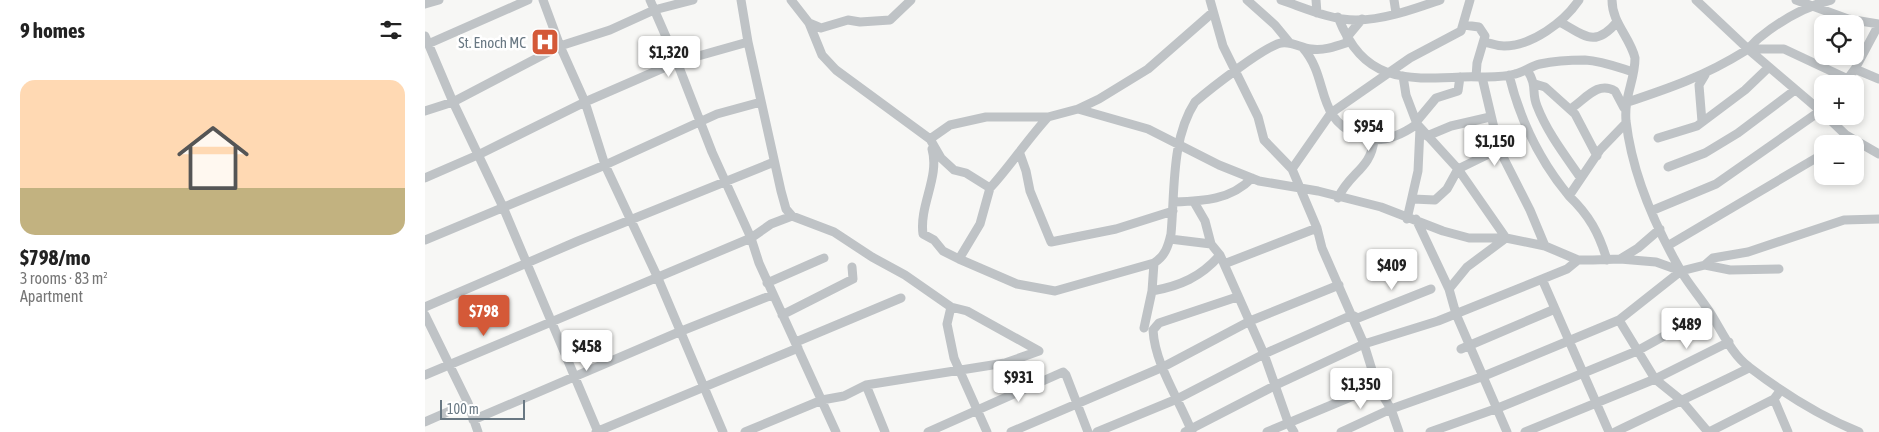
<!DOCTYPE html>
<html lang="en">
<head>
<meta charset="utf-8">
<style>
	:root { --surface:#fff; --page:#f2f2f2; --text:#222; --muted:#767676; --accent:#d45938 }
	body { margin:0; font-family:"Asap Condensed",sans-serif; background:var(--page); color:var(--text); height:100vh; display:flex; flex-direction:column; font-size:19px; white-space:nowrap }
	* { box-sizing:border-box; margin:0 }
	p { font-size:16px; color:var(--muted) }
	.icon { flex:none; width:28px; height:28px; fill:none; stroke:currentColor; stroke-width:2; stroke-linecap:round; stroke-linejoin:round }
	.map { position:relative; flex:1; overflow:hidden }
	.panel { display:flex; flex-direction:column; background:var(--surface); width:425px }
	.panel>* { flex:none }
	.controls { position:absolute; left:1389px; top:15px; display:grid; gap:10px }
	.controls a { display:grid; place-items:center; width:50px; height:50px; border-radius:10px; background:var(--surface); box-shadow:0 2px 8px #0003; font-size:25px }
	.scale { position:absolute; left:15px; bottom:12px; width:85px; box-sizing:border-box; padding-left:5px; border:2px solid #697883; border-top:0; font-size:14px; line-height:18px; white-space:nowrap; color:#697883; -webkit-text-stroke:4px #fff; paint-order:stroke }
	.price { position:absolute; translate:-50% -42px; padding:0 11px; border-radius:5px; background:#fff; color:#222; font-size:16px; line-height:32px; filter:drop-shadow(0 1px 2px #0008) }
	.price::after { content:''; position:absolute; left:50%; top:30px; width:15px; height:11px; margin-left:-8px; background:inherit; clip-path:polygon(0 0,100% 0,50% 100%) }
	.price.current { background:var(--accent); color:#fff }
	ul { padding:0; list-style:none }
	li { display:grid; align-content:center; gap:10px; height:265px; padding:0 20px }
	li span { display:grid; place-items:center; height:155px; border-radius:15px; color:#555 }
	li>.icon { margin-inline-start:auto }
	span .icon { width:90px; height:90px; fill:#fffc; stroke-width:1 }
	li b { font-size:21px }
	h2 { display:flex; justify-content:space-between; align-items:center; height:60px; padding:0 20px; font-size:21px }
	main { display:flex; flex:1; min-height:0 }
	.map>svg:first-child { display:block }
</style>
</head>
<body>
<main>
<section class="panel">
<h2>9 homes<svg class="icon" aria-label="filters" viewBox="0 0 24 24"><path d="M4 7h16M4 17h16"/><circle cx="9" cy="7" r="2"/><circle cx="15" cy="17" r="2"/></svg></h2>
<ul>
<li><span style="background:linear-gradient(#ffd9b3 70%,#c2b280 0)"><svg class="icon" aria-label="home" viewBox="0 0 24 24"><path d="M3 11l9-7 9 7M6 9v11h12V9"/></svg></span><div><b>$798/mo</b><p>3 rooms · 83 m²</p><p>Apartment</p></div></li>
</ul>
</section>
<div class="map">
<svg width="1454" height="432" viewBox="0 0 1454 432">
	<rect width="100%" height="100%" fill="#f7f7f5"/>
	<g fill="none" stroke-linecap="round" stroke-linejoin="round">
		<path stroke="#bfc3c6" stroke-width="9" d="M118,0l17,46 25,56 20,63 52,111 66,156
			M225,0l27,62 35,90 39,86 8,25 77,169
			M316,0l7,42 33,149 5,18 6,7 42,16 38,25 33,18 46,32 16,4 72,40
			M366,0l18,23 13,32 14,15 94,69 20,-14 36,-8h62l30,-8 21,-10 49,-30 64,-56
			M785,0l13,46 35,71 6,23 28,29 25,59 5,20 42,96 13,42 14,23 8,23
			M822,0l28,25 14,17
			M856,0c24,8 50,20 75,20 28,0 58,-11 84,-20
			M891,0l1,13
			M969,0l2,13
			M1187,0c0,23 18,37 23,58 0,23 -11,37 -9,63 6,52 29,105 55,150 8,14 19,26 28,40 12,18 22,43 40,56 34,26 70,49 110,65
			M1271,0l52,49 75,64
			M1371,0l52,19 31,5
			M0,4l14,-4
			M913,17c25,64 64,63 124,60 17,-1 37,2 53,-3 9,-2 16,-8 25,-10 14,-3 31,-4 45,-4 17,1 32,7 48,12
			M1135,22c25,14 35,26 57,0
			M384,23l12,5 27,-8 12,2 30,-2 21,-20
			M1039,25l15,2 6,9 -8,27 -1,14
			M0,36l28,66 50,105 95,225
			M922,37l15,-18
			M1059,42c6,1 13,4 20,4 28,0 60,-24 75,-46
			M3,44l100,-44
			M878,48c27,31 11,69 56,88 20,9 41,0 58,-12
			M1323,49h36l64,30
			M1430,69l24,10
			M1102,70c11,16 4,22 10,36 10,26 27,48 43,71
			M1084,75c11,45 31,86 60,121l31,-46 26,-27
			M978,76l3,19 11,29 41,45 48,69 -39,29 -18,22
			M1057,77l17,72 31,61 15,36
			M1110,84l10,3 30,27 22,42
			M1419,84l11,-15 24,-45
			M1200,103c45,-15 80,-27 120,-52 6,-4 9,-9 14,-13 21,-17 47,-32 72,-38
			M653,109l70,20 71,36 40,16 59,10 63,16 62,24 26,7h37l39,8 33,14h15l27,-1 18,-11 22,-19
			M1145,109c14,-8 27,-29 45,-18l9,17
			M0,111l28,-9 107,-56 50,-16 44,-20 39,-10
			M1401,116l20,19 33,19
			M991,122l20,-24 22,-7 2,-14
			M1277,122l-3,-37 6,-10
			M1002,136l24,-10 39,-9
			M1233,138l39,-12 48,-36 24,-23
			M505,139l11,19 13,12 12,3 24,15 -10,36 -21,35 58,25 38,7 99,-28c11,-7 14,-16 17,-29 4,-43 0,-95 24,-132 15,-13 70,-56 86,-59 11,-2 20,5 30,6 13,2 26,-3 38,-7
			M1072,143l31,-13
			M1411,144l10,-9
			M507,149c8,28 -13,56 -9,85l11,6 9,11 16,8
			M595,154l6,17 4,20 21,51 65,-13 57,-18
			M1243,167l37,-14 33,-20 57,-43
			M867,169l39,-56 79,-55 51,-27 9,-31
			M0,178l55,-24 105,-52 92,-40 71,-20
			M565,188c21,-23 37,-48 58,-71
			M1144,196c20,19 30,37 38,64
			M913,198c11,-25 33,-29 36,-58
			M988,199l22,1 12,-11 11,-20 41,-20
			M749,202c29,-1 57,-2 78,-24
			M769,202l11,19 6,23
			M1226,211l65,-27 107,-75
			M982,219l11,-48 2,-43
			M991,219l33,70 7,25 51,118
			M745,239l41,5 9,11 44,99 24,68 6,10
			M0,240l180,-75 112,-51 44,-12
			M1244,245l154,-91
			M1195,259l36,3 25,9
			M799,264l93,-36
			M1280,265l8,-7 35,-6 96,-32 35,-1
			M1117,279l67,153
			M342,283l57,-25
			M727,291c28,-5 49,-14 68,-36
			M0,307l153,-66 196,-79
			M526,307l-4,17 7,34 33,74
			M0,315l43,88 10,29
			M357,315l71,-36 -1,-12
			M719,328l8,-37 2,-28
			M371,342l105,-44
			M1036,349l94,-40
			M0,375l326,-137 20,-14 21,-8
			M441,385l19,47
			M1349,399l14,33
			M48,420l206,-88 93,-37
			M0,422l43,-19
			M171,432l202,-84
			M320,432l77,-32 22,-4 22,-11 139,-22 34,-12
			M503,432l135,-60 3,3 22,57
			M586,432l152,-65 87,-46 89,-36
			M672,432l80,-33 87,-45 88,-39 6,3 73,-29
			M760,432l91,-47 88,-41 74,-23 129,-52 11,-9
			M767,432c-13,-33 -37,-67 -39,-102l6,-7 78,-26
			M842,432l110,-46
			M916,432l50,-23 93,-33 135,-56
			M1005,432l68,-24 139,-57 72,-40
			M1100,432l130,-53 74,-37
			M1190,432c45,-22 90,-42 134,-64
			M1283,432l-27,-32 -26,-21 -36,-59 62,-49 24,-6 25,5 49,-1
			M1284,432l65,-33 6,-8"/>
	</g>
	<defs>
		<symbol id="hospital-square" viewBox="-11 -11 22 22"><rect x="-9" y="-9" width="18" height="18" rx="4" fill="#d45938" stroke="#fff"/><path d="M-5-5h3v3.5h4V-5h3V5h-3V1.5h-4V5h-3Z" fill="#fff"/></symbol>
	</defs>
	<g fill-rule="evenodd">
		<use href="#hospital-square" x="104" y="26" width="32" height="32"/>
	</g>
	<g text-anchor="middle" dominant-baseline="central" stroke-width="5" stroke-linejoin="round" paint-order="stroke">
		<g font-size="15" fill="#697883" stroke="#fff" text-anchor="end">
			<text x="101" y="42">St. Enoch MC</text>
		</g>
	</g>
</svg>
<div class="controls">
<a><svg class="icon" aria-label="locate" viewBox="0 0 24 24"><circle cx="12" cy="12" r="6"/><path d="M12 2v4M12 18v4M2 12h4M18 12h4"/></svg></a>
<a>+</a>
<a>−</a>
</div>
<div class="scale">100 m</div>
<b class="price" style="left:244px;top:78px">$1,320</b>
<b class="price" style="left:944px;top:152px">$954</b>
<b class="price" style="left:1070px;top:167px">$1,150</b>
<b class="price" style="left:967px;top:291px">$409</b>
<b class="price current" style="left:59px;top:337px">$798</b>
<b class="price" style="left:1262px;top:350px">$489</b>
<b class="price" style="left:162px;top:372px">$458</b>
<b class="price" style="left:594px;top:403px">$931</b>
<b class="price" style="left:936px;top:410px">$1,350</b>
</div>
</main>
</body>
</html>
